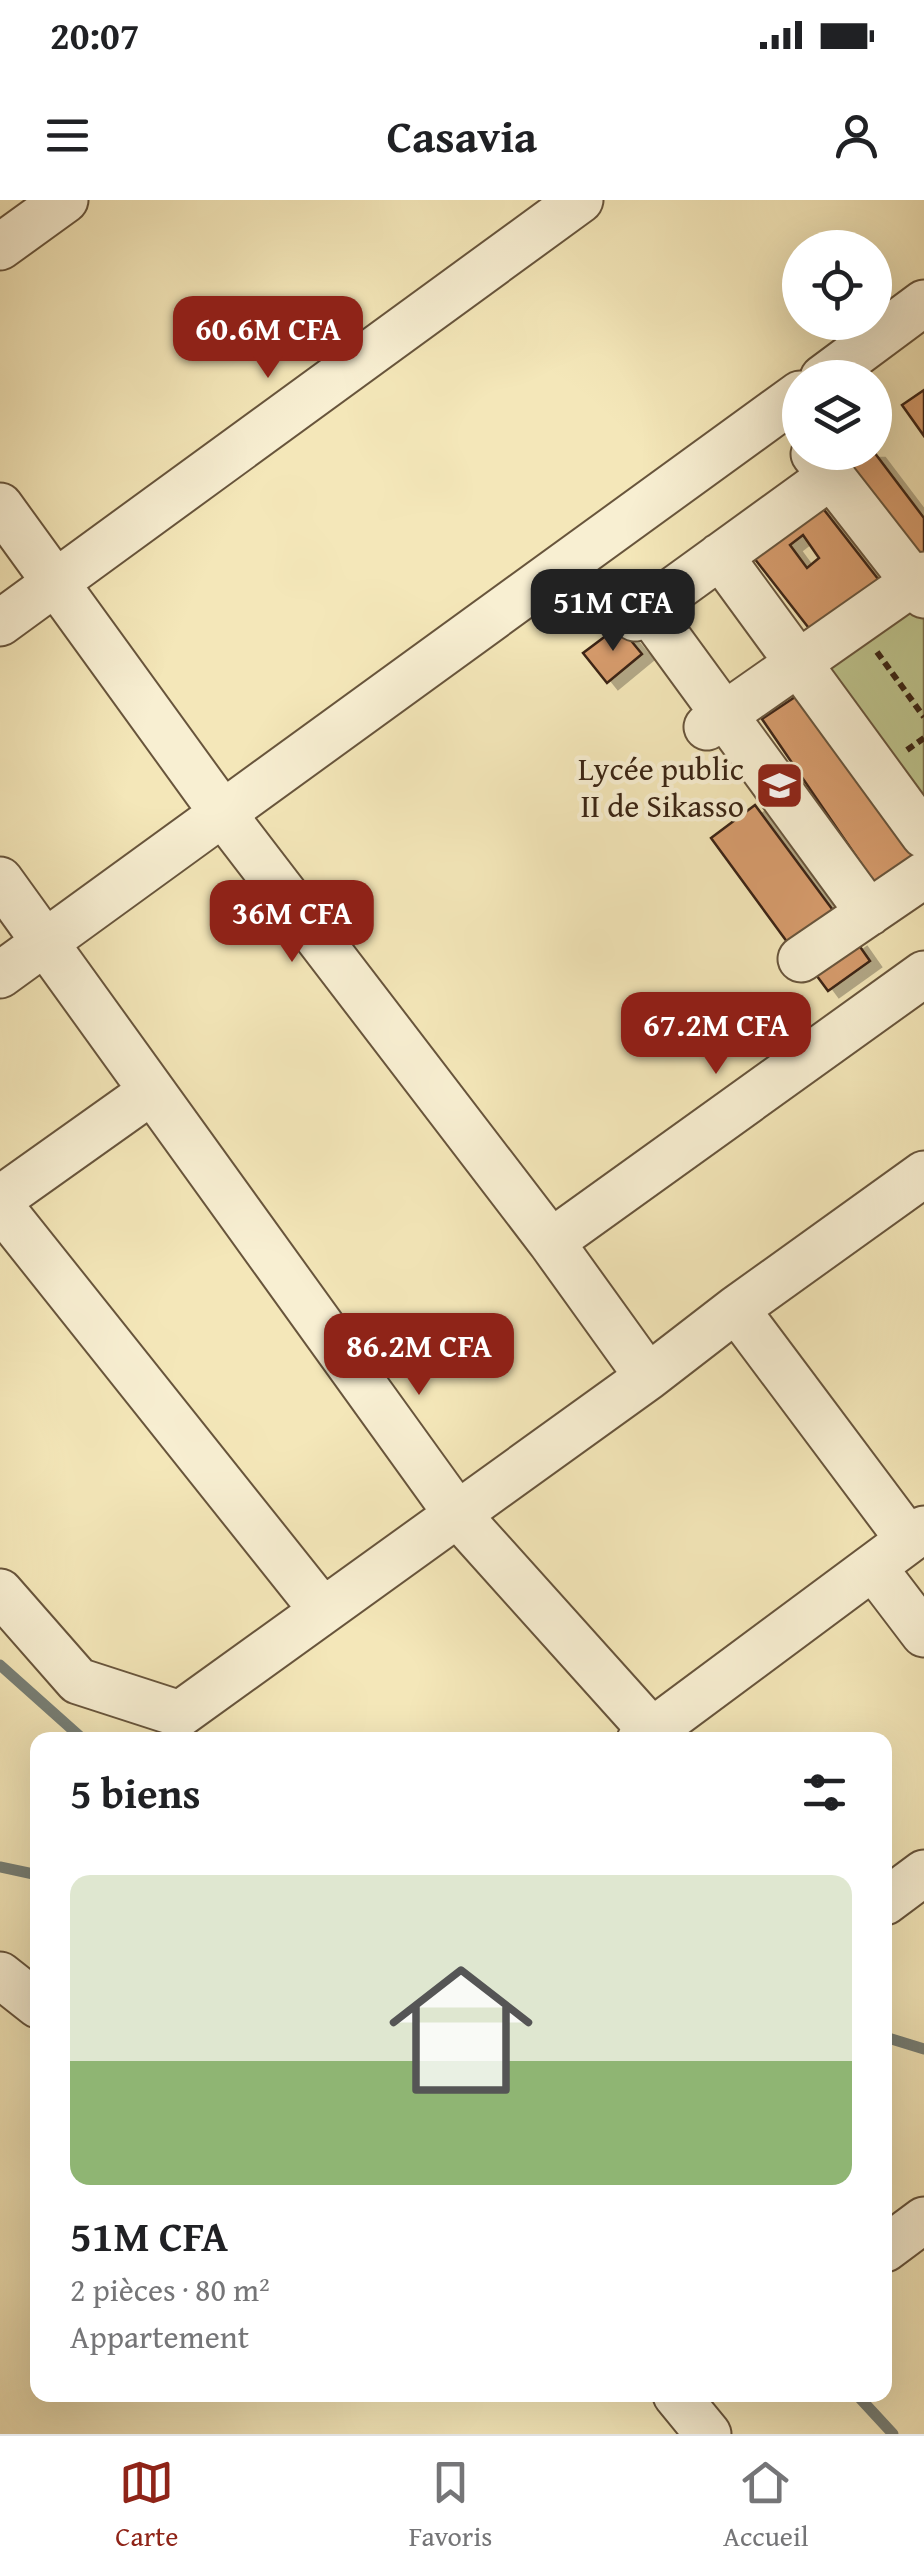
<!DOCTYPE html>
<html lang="fr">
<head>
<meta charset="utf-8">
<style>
	:root { --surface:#fff; --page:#f2f2f2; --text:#202124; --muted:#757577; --line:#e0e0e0; --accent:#8f2418 }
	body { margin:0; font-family:"Gentium Book Plus",serif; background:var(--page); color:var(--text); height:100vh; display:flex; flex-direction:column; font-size:38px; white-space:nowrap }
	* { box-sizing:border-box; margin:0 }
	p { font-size:32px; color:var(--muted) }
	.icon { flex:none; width:55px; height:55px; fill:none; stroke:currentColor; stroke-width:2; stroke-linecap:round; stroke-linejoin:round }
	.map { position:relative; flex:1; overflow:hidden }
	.drawer { position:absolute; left:30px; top:1532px; width:862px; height:670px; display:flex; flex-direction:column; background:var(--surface); border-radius:20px; box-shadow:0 10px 40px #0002 }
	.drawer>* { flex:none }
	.controls { position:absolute; left:782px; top:30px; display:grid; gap:20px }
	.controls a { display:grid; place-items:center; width:110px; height:110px; border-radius:50%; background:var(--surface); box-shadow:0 10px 40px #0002; font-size:50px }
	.price { position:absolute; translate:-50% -85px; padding:0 22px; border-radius:20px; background:var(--accent); color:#fff; font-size:32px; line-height:65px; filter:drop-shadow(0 2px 5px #0008) }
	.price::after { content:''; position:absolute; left:50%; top:60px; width:30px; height:22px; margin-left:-15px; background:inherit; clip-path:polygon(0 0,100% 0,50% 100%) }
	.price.current { background:#222; color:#fff }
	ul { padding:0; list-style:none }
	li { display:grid; align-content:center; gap:20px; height:530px; padding:0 40px }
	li+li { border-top:2px solid var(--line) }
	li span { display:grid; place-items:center; height:310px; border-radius:20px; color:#555 }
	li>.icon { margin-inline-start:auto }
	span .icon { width:180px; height:180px; fill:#fffc; stroke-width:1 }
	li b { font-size:42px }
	h2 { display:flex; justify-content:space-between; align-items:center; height:120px; padding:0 40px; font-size:42px }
	.status { display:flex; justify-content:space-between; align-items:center; height:70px; padding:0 50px; background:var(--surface); direction:ltr }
	.status svg { height:28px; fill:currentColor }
	header { display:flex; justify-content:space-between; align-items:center; height:130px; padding:0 40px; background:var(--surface); font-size:45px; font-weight:700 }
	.dock { display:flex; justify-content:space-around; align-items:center; height:140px; border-top:2px solid var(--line); background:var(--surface); font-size:28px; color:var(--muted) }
	.dock a { display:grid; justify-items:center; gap:5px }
	.dock .current { color:var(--accent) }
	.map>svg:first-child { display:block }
</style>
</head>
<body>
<div class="status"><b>20:07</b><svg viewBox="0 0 49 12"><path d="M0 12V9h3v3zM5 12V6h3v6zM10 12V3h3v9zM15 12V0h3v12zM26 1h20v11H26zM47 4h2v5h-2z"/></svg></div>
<header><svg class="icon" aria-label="menu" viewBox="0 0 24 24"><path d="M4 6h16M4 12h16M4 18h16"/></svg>Casavia<svg class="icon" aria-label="person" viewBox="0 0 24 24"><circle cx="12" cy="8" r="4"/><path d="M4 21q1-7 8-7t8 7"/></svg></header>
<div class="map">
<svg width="924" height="2234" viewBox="0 0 924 2234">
	<defs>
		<filter id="shadow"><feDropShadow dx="11" dy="6" stdDeviation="0" flood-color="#0004"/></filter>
	</defs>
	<rect width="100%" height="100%" fill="#f4e7b9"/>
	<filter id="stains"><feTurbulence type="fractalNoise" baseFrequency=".002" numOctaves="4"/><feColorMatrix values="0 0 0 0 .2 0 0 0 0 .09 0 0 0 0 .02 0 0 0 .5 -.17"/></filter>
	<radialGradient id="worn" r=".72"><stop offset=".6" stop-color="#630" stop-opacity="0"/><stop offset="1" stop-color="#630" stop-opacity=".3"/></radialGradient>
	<path fill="#bec58e" stroke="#7c7450" stroke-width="2.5" d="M917,399l7,9v210l-107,-149z"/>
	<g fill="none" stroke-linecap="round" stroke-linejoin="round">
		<path stroke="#788077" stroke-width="11" d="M0,1465l84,75
			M0,1667l38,8
			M885,1837l39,12
			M857,2195l36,39"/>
	</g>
	<path fill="#d79c6d" stroke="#3a2413" stroke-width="2.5" fill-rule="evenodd" filter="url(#shadow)" d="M924,190v46l-22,-31z
		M852,252h22l50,66v44l-84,-100z
		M814,297l68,87 -67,52 -68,-87zM803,335l16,23 -12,10 -17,-23z
		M619,426l23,28 -35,29 -24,-30z
		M807,489l117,171 -40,37 -122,-178z
		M755,605l83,112 -45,33 -82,-112z
		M856,741l14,20 -42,30 -14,-19z"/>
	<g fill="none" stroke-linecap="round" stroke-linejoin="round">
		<defs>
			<path id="minor" d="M0,47l65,-47
				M823,178l101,-75
				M814,254l110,141
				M0,306l224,309 327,427 97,135
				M720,356l204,279
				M647,409l222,304
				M635,418l196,-142
				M0,423l580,-423
				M707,527l217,-152
				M0,680l457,634 195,217
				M801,759l123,-84
				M0,775l800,-581
				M0,999l152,-108
				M0,1006l323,405
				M551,1042l373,-268
				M736,1109l173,231
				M873,1367l51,67
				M0,1392l78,89 102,33 468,-337 88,-68 188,-135
				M640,1540l284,-211
				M885,1702l39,-29
				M0,1775l38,30
				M885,2049l39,-29
				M676,2195l32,39"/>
		</defs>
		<use href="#minor" stroke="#68553c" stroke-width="49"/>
		<path stroke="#3a2413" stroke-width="6" stroke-dasharray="8 5" stroke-linecap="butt" d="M877,452l47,65
			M907,550l17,-12"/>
		<use href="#minor" stroke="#f8efd2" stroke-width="45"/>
	</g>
	<defs>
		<symbol id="school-square" viewBox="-11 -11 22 22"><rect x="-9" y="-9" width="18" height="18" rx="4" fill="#8f2418" stroke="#f8efd2"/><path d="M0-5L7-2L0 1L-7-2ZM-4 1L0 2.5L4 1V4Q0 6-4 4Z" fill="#fff"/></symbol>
	</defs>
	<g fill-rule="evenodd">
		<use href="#school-square" x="752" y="558" width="55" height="55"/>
	</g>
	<g text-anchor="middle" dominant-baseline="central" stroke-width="9" stroke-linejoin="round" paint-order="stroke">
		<g font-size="32" fill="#3a2413" stroke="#f8efd2" text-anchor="end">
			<text x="744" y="568">Lycée public<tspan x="744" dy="37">II de Sikasso</tspan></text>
		</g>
	</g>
	<rect width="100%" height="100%" filter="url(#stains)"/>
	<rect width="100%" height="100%" fill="url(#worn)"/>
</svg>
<div class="controls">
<a><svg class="icon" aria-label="locate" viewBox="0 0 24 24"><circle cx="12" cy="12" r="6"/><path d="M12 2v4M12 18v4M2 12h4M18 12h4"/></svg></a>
<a><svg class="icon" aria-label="layers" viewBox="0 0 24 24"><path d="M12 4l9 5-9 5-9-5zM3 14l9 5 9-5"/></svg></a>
</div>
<b class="price" style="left:268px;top:181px">60.6M CFA</b>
<b class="price current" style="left:613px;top:454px">51M CFA</b>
<b class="price" style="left:292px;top:765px">36M CFA</b>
<b class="price" style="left:716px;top:877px">67.2M CFA</b>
<b class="price" style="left:419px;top:1198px">86.2M CFA</b>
<section class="drawer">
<h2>5 biens<svg class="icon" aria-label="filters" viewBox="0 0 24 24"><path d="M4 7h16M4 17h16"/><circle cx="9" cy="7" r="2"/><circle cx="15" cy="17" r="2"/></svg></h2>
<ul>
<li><span style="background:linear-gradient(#dfe7d0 60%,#8fb573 0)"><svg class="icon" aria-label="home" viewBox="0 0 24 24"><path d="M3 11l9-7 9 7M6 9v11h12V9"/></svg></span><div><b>51M CFA</b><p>2 pièces · 80 m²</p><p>Appartement</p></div></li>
</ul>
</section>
</div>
<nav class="dock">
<a class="current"><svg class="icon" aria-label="map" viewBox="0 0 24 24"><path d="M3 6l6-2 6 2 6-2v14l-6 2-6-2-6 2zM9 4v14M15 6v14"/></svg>Carte</a>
<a><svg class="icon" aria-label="saved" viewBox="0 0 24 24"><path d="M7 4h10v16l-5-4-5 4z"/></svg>Favoris</a>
<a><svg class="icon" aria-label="home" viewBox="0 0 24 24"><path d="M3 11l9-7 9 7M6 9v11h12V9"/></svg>Accueil</a>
</nav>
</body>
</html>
